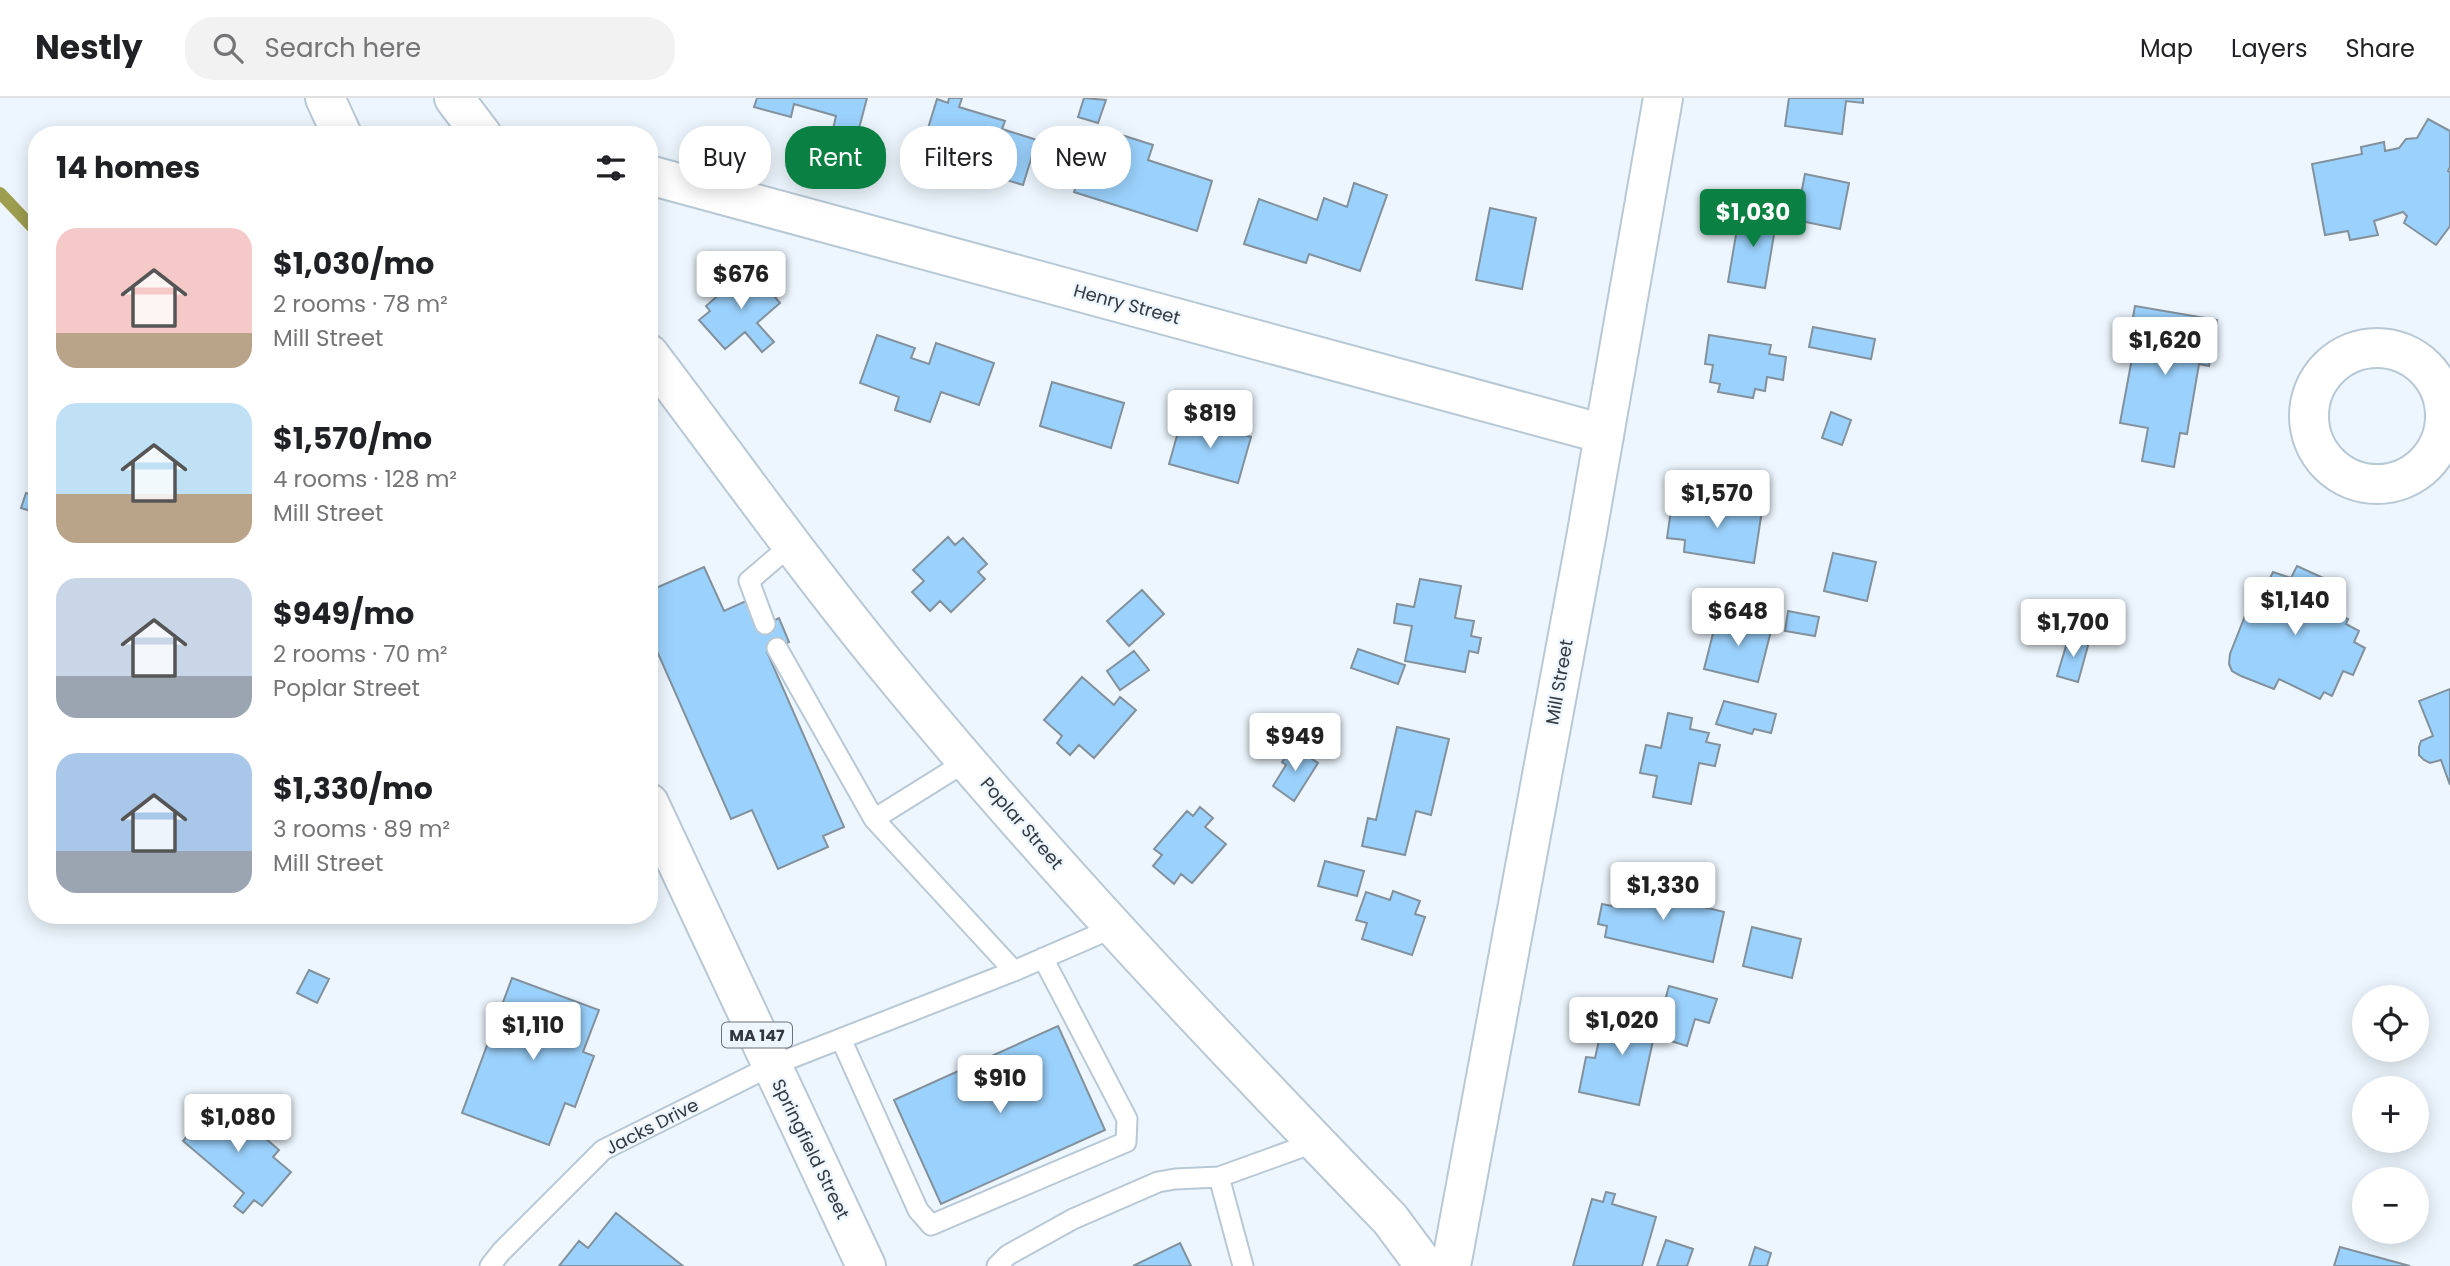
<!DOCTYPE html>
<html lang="en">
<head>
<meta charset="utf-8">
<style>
	:root { --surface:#fff; --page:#f2f2f2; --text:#202124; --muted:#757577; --line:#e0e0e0; --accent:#0b8043 }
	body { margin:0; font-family:Poppins,sans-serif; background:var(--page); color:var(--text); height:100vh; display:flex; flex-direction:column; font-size:26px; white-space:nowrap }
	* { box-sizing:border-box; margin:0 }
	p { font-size:23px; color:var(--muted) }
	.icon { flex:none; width:38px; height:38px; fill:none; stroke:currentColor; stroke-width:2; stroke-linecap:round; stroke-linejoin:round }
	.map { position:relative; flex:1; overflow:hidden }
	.drawer { position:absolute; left:28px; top:28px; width:630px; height:798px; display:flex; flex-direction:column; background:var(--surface); border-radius:28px; box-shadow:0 4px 18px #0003 }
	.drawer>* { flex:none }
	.hud { position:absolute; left:679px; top:28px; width:665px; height:63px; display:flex; gap:14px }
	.tools { position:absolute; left:2352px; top:887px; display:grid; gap:14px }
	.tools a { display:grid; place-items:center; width:77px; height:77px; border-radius:50%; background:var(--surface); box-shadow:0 4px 18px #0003; font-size:35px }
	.price { position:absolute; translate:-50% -60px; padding:0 16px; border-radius:7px; background:#fff; color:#222; font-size:23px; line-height:46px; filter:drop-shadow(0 2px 4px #0008) }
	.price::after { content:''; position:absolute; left:50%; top:42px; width:21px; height:16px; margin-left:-10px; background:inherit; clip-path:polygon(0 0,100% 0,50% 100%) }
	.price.selected { background:var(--accent); color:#fff }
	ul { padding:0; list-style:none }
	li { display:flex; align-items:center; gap:21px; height:175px; padding:0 28px }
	li span { display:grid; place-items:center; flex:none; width:196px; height:140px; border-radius:21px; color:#555 }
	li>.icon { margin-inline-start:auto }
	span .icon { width:84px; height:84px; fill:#fffc; stroke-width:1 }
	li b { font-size:30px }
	h2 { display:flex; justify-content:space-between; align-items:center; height:84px; padding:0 28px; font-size:30px }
	.chip { padding:0 24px; border-radius:28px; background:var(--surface); box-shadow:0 4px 18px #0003; font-size:24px; line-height:63px }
	.chip.selected { background:var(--accent); color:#fff }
	header { display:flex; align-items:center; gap:42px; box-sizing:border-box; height:98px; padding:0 35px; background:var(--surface); border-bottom:2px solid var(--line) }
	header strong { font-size:33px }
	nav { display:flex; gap:38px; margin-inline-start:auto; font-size:24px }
	.search { width:490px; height:63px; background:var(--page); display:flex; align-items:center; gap:18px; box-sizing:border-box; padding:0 24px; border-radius:28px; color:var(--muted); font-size:26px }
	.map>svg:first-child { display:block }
</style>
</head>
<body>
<header>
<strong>Nestly</strong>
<div class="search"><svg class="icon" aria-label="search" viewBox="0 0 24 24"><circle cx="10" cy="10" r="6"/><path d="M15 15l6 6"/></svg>Search here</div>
<nav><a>Map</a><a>Layers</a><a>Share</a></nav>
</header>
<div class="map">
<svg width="2450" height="1168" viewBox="0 0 2450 1168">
	<rect width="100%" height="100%" fill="#edf6fe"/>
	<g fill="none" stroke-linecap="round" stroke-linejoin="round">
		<path stroke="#9d9e4f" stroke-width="12" d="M0,95l37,39"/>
	</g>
	<path fill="#9bd2fd" stroke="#82919c" stroke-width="2" d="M757,0h110l-10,38 -24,-7 3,-13 -42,-12 -3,13 -37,-10z
		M949,0h13l-3,9 46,14 -3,8 35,11 -14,45 -103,-31 17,-55 11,4z
		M1084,0l22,2 -8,23 -20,-6z
		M1789,0h74v5l-17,-2 -4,33 -57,-8z
		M2428,21l22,12v36l-2,4 2,1v54l-14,19 -32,-22 3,-7 -4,-4 -29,9 4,14 -28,5 -2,-9 -23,4 -13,-71 50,-10 -1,-7 23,-5 1,9 14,-3 7,-9 11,-1z
		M1106,32l47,15 -5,15 64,21 -15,50 -123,-39 15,-44 11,3z
		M1805,76l44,9 -9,46 -44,-9z
		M1354,85l33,12 -27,76 -51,-17 -3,9 -62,-19 15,-45 58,21 7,-22 23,9z
		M1490,110l46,10 -14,71 -46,-9z
		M1740,113l37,6 -12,71 -37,-6z
		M750,169l30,36 -23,20 17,19 -12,10 -17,-20 -20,17 -26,-29 11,-9 -4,-5z
		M2135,208l82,14 -8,46 -10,-2 -12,70 -7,-1 -6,34 -32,-6 6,-33 -28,-5 13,-70 -6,-1z
		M1813,229l62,12 -4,20 -62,-12z
		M877,237l38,13 -4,10 18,6 7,-21 58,20 -15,42 -38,-13 -11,30 -35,-12 4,-13 -39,-14z
		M1709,237l62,10 -2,9 17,3 -3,23 -16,-3 -2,14 -10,-2 -2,9 -35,-6 2,-8 -10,-2 3,-17 -8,-1z
		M1052,284l72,21 -13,45 -71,-22z
		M1831,314l20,8 -9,25 -20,-7z
		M1182,320l69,19 -13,46 -69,-19z
		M26,395l11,3v17l-16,-5z
		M1716,397l12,2 -1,8 35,5 -8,53 -70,-11 1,-12 -18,-2 4,-28 15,2 2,-11 27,4z
		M948,439l7,8 8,-7 24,26 -9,8 7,7 -34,33 -11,-11 -10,10 -18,-19 12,-11 -11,-11z
		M1833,455l43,9 -9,39 -43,-10z
		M2297,468l35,16 -12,25 28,12 -2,5 13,7 -5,11 11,6 -12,27 -10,-4 -11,25 -8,-4 -4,7 -41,-20 -5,10 -33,-13 -9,-5 -3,-7 1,-10 22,-56 7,3 14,-29 18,6z
		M704,469l20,44 22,-10 12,27 21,-10 10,24 -22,10 77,175 -21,9 5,11 -50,22 -26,-59 -21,9 -82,-186v-42z
		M1420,481l41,7 -6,32 19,3 -3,15 10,2 -3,15 -9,-2 -4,21 -60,-11 7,-35 -18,-3 3,-19 17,3z
		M1142,492l22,24 -35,32 -22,-25z
		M1788,513l31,6 -4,19 -30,-5z
		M1718,516l54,13 -14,55 -54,-13z
		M2069,538l20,6 -11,40 -21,-6z
		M1358,551l47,16 -7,19 -47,-16z
		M1134,553l15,19 -29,20 -13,-19z
		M1082,579l32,28 6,-8 16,13 -42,48 -15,-13 -9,10 -13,-12 5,-7 -18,-16z
		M2450,591v96l-9,-25 -11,3 -6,-3 -5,-5v-8l2,-6 12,-5 -14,-35z
		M1724,603l52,13 -5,19 -17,-4 -2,5 -36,-10z
		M1668,615l24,5 -2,11 19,4 -3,9 14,3 -5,21 -16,-3 -8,41 -38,-7 4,-21 -17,-3 6,-28 15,3z
		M1397,629l52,12 -18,76 -15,-4 -11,44 -43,-9 6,-28 8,2z
		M1293,648l25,17 -24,38 -21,-15 13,-21 -4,-3z
		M1200,709l13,11 -8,9 21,17 -34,39 -11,-9 -7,10 -21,-18 9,-11 -8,-6 33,-38 6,5z
		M1325,763l39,10 -7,25 -39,-10z
		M1648,785l31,7 -3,10 48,12 -11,50 -108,-25 2,-11 -9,-2 4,-20 10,2 5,-18 28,7z
		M1393,793l27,10 -5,13 10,3 -13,38 -50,-16 5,-16 -11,-3 10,-28 24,8z
		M1752,829l49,12 -9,39 -49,-12z
		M309,872l20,9 -12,24 -20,-10z
		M512,880l87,32 -16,42 11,4 -19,51 -10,-4 -16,42 -87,-32z
		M1669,888l48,13 -8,24 -14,-4 -8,27 -26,-8 7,-24 -6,-3z
		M1621,906l38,9 -20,92 -60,-13 7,-35 9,1 7,-31 13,3z
		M1058,928l47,104 -164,74 -47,-104z
		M219,1000l60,52 -6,7 18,15 -29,34 -8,-6 -11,13 -9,-7 10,-13 -61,-52z
		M1606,1094l9,2 -3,10 44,13 -14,49h-69l19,-67 11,3z
		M616,1115l67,53h-124l20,-25 9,7z
		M1666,1142l27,9 -6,17h-30z
		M1180,1145l11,23h-58z
		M1755,1149l16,6 -4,13h-18z
		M2340,1149l70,19h-76z"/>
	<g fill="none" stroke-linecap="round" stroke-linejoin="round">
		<defs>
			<path id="lane" d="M765,526l-16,-43 43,-37
				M777,550l97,171 140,152
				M874,721l93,-58
				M841,941l77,171 13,15 195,-83 1,-23 -84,-161
				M1219,1079l24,89
				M490,1168l11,-14 102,-102 168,-84 243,-95 101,-44
				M997,1168l11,-11 65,-36 85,-37 17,-3 44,-2 97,-35"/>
			<path id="street" d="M649,77l955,259
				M2309 318a68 68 0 1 1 136 0a68 68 0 1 1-136 0Z"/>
			<path id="secondary" d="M1451,1168l135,-728 77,-440"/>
			<path id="primary" d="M325,0l17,37
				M454,0l28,37
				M649,256c79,104 154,210 236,310 158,193 331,375 505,555l35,47
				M649,705l217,463"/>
		</defs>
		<use href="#lane" stroke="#b8c8d4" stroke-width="23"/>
		<use href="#street" stroke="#b8c8d4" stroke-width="42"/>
		<use href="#secondary" stroke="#b8c8d4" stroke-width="42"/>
		<use href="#primary" stroke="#b8c8d4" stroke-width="42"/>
		<use href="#lane" stroke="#fff" stroke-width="19"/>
		<use href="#street" stroke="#fff" stroke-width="38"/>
		<use href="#secondary" stroke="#fff" stroke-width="38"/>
		<use href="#primary" stroke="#fff" stroke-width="38"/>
	</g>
	<g text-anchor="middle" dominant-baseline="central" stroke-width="5" stroke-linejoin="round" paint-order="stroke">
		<rect fill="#edf6fe" stroke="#6b7278" stroke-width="2" x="722" y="924.5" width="70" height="25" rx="5"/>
		<g font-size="16" font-weight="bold" fill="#33393e">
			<text x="757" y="937">MA 147</text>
		</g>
		<g font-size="18" fill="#33393e" stroke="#edf6fe">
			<text transform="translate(1127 206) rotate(15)">Henry Street</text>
			<text transform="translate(1559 584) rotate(-80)">Mill Street</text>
			<text transform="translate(1022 725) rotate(49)">Poplar Street</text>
			<text transform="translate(652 1028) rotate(-27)">Jacks Drive</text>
			<text transform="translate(811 1051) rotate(64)">Springfield Street</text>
		</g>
	</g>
</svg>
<div class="tools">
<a><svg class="icon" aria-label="locate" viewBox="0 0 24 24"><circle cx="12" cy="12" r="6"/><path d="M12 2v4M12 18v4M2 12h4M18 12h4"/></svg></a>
<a>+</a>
<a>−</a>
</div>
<b class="price selected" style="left:1753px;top:151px">$1,030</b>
<b class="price" style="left:741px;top:213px">$676</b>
<b class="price" style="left:2165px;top:279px">$1,620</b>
<b class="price" style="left:1210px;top:352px">$819</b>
<b class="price" style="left:1717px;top:432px">$1,570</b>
<b class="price" style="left:2295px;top:539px">$1,140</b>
<b class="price" style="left:1738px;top:550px">$648</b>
<b class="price" style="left:2073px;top:561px">$1,700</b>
<b class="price" style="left:1295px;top:675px">$949</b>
<b class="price" style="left:1663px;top:824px">$1,330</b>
<b class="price" style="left:1622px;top:959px">$1,020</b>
<b class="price" style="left:533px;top:964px">$1,110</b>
<b class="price" style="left:1000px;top:1017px">$910</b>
<b class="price" style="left:238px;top:1056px">$1,080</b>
<div class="hud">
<a class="chip">Buy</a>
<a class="chip selected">Rent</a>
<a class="chip">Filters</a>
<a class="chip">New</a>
</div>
<section class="drawer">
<h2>14 homes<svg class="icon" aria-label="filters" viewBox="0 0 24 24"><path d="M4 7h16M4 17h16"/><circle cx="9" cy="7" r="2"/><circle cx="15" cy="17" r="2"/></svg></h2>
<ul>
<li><span style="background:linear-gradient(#f6c9c9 75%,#b9a48a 0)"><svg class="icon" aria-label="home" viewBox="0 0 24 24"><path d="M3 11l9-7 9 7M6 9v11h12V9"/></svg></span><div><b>$1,030/mo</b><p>2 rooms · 78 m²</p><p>Mill Street</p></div></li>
<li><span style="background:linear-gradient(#bfe0f5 65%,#b9a48a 0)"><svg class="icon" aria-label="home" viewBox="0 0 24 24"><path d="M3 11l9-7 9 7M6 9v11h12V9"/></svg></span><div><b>$1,570/mo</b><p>4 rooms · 128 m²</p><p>Mill Street</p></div></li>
<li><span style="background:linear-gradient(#c9d6e8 70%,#9aa5b1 0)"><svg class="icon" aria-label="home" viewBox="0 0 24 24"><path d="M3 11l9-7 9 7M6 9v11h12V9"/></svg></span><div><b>$949/mo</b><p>2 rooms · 70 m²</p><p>Poplar Street</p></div></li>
<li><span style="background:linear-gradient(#a9c7e8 70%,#9aa5b1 0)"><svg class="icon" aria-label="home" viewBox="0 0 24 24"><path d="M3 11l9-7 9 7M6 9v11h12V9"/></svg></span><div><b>$1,330/mo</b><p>3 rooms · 89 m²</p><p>Mill Street</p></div></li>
</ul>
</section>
</div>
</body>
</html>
